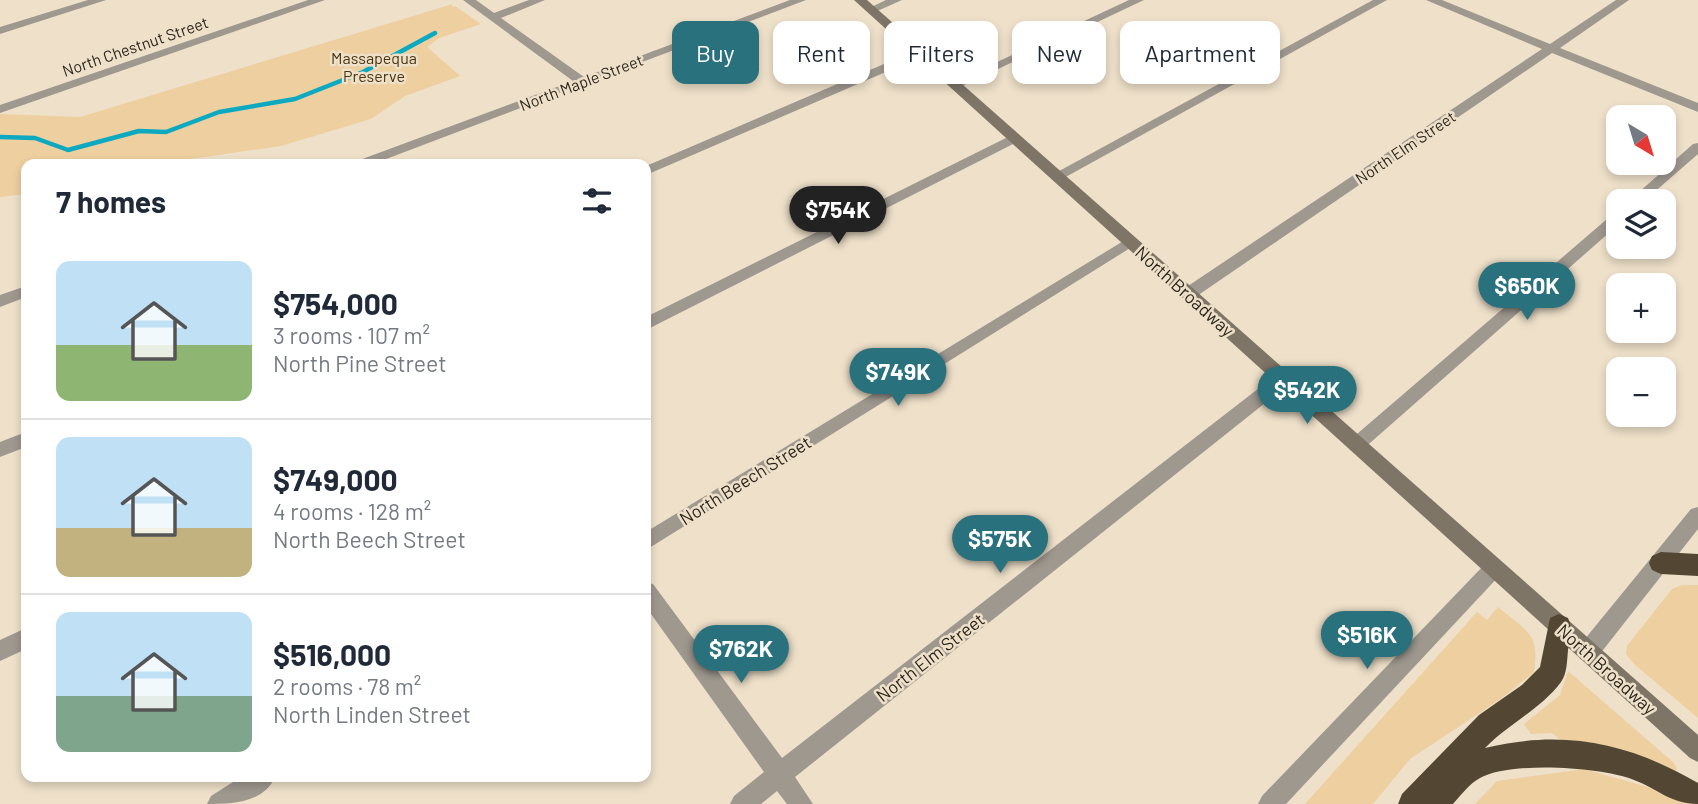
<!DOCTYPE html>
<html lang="en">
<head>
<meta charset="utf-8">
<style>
	:root { --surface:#fff; --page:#f2f2f3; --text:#1f2937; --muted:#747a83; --line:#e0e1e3; --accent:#2a717e }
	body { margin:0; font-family:Barlow,sans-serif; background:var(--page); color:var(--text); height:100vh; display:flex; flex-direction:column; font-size:26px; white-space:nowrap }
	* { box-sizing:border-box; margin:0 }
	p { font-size:23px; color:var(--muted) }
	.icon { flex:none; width:38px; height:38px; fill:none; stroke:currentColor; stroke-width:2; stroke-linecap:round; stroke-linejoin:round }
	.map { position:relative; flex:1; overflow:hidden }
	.panel { position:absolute; left:21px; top:159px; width:630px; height:623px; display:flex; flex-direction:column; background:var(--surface); border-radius:14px; box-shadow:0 4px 10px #0003 }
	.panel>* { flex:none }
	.banner { position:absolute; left:672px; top:21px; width:665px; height:63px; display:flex; gap:14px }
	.needle { width:46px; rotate:142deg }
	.controls { position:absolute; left:1606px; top:105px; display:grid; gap:14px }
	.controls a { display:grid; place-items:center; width:70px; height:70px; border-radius:14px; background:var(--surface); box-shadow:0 4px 10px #0003; font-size:35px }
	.price { position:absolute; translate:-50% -60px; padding:0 16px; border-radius:24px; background:var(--accent); color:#fff; font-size:23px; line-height:46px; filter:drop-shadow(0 2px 4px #0008) }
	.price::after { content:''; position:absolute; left:50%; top:42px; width:21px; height:16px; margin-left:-10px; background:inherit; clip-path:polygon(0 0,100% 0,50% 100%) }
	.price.current { background:#222; color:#fff }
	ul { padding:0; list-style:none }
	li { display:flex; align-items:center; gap:21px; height:175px; padding:0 35px }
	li+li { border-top:2px solid var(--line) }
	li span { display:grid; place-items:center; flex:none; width:196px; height:140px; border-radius:14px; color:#555 }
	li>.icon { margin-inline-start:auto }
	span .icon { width:84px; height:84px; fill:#fffc; stroke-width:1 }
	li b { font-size:30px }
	h2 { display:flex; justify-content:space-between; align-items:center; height:84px; padding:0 35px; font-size:30px }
	.chip { padding:0 24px; border-radius:14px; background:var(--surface); box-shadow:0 4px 10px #0003; font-size:24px; line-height:63px }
	.chip.current { background:var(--accent); color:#fff }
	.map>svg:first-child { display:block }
</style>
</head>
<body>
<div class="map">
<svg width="1698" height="804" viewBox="0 0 1698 804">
	<rect width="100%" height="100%" fill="#eee0c9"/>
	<path fill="#edcfa0" d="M453,4l-2,3 4,-1 26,18 -42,14 -12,9 33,29 -55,20 -34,23 -90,27 -125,18h-130v30l-26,3v-83l80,3z
		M1682,585h16v133l-64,-54 -8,-10 1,-8 45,-57z
		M1498,607c28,24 42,25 36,65l-32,26 -92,61 -37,45h-68l172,-192 10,8z
		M1568,671l106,92 3,6 -3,3 -106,-26 -16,-13 -21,1 -7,-10 36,-29z
		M1584,769l99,28 11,7h-219l22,-23z"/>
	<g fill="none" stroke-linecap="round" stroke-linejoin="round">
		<path stroke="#0ca9c0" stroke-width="4.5" d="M0,137l35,1 33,12 71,-19 27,1 53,-20 76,-13 68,-27 72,-39"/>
		<path fill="#9e988f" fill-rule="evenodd" d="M88,0h18l-106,34v-7z
			M308,0h17l-325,113v-8z
			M463,0h13l18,13 35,-13h16l-44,18 83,59 206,-77h16l-433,164h-18l2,-3 216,-80z
			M886,0h16l-27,12 -10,-2z
			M1129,0h15l-186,88 -4,1 -6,-4z
			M1373,0h14l-325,179h-10l-2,-3z
			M1426,0h16l108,44 66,-44h13l-69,48 138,55v9l-146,-59 -358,245h-12l-2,-4 2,-4 360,-241z
			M919,49l4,1v6l-277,119v-9z
			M1014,134l5,1v6l-373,189v-13z
			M1698,143v11l-54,47h-15l64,-57z
			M1619,211v13l-257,226 -6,2 -6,-2 -3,-5 3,-5 264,-227z
			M1130,237l5,2 2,3 -2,3 -489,305v-18z
			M26,286v11l-26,10v-12z
			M1283,373l6,1 3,5 -3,5 -494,393 18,27h-26l-10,-13 -16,13h-31l4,-8 30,-24 -118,-165v-25l7,2 129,174 495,-384z
			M26,432v15l-26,10v-15z
			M1698,507v22l-102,130 -8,3 -8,-3 -3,-7 3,-7 111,-136z
			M26,628v21l-26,12v-21z
			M241,777h34c-11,26 -44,27 -68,27l4,-8z"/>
		<path fill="#9e988f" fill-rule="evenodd" d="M1494,559l7,3 3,6 -3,6 -215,230h-28l4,-8 225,-234z"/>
		<path fill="#7e7567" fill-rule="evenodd" d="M854,0h13l831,735v27l-8,-4z"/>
		<path fill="#534733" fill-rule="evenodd" d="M1661,552l37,2v22l-37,-2 -9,-4 -3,-7 3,-7z
			M1559,614l9,4c5,11 2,21 0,32 -1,11 -1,24 -7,32 -20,27 -53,42 -76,66 79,-19 144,-5 213,35v21c-27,0 -40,-15 -64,-24 -32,-13 -123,-19 -154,-2 -11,6 -19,17 -27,26h-55l4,-10 77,-79 43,-30 18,-18 10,-49z"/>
	</g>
	<g text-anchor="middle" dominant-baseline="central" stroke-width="5" stroke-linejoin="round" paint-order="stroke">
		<g font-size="16" fill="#2b261d" stroke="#eee0c9">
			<text transform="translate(135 46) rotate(-19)">North Chestnut Street</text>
			<text transform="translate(581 82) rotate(-21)">North Maple Street</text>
			<text transform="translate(1405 147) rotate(-34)">North Elm Street</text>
		</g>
		<g font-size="16" fill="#493511" stroke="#eee0c9">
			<text x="374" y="57">Massapequa<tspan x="374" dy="18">Preserve</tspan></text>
		</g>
		<g font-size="18" fill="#2b261d" stroke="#eee0c9">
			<text transform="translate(1185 291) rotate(42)">North Broadway</text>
			<text transform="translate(745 480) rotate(-32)">North Beech Street</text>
			<text transform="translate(930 657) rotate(-38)">North Elm Street</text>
			<text transform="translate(1607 669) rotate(42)">North Broadway</text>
		</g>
	</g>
</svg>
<div class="controls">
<a><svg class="needle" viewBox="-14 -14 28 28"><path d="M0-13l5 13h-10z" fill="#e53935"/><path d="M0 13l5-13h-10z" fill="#747a83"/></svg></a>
<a><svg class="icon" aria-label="layers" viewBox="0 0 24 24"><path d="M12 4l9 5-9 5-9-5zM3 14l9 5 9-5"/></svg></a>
<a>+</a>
<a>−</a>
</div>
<b class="price current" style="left:838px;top:246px">$754K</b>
<b class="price" style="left:1527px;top:322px">$650K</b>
<b class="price" style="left:898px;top:408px">$749K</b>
<b class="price" style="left:1307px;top:426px">$542K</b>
<b class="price" style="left:1000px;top:575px">$575K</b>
<b class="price" style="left:1367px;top:671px">$516K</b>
<b class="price" style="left:741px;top:685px">$762K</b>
<div class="banner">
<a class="chip current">Buy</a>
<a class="chip">Rent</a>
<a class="chip">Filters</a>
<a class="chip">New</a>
<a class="chip">Apartment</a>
</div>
<section class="panel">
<h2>7 homes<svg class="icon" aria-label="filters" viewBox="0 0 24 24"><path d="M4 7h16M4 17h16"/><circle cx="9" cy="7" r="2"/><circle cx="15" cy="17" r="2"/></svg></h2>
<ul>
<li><span style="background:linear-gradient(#bfe0f5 60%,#8fb573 0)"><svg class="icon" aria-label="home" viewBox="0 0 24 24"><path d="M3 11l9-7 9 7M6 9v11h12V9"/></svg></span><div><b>$754,000</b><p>3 rooms · 107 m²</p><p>North Pine Street</p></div></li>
<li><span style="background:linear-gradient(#bfe0f5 65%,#c2b280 0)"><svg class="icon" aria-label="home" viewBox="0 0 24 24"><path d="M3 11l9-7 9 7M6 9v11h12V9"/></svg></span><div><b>$749,000</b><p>4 rooms · 128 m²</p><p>North Beech Street</p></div></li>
<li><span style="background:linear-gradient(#bfe0f5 60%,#7fa58c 0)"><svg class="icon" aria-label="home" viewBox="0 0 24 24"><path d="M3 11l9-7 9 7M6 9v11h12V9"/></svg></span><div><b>$516,000</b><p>2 rooms · 78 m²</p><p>North Linden Street</p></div></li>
</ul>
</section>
</div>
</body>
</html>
